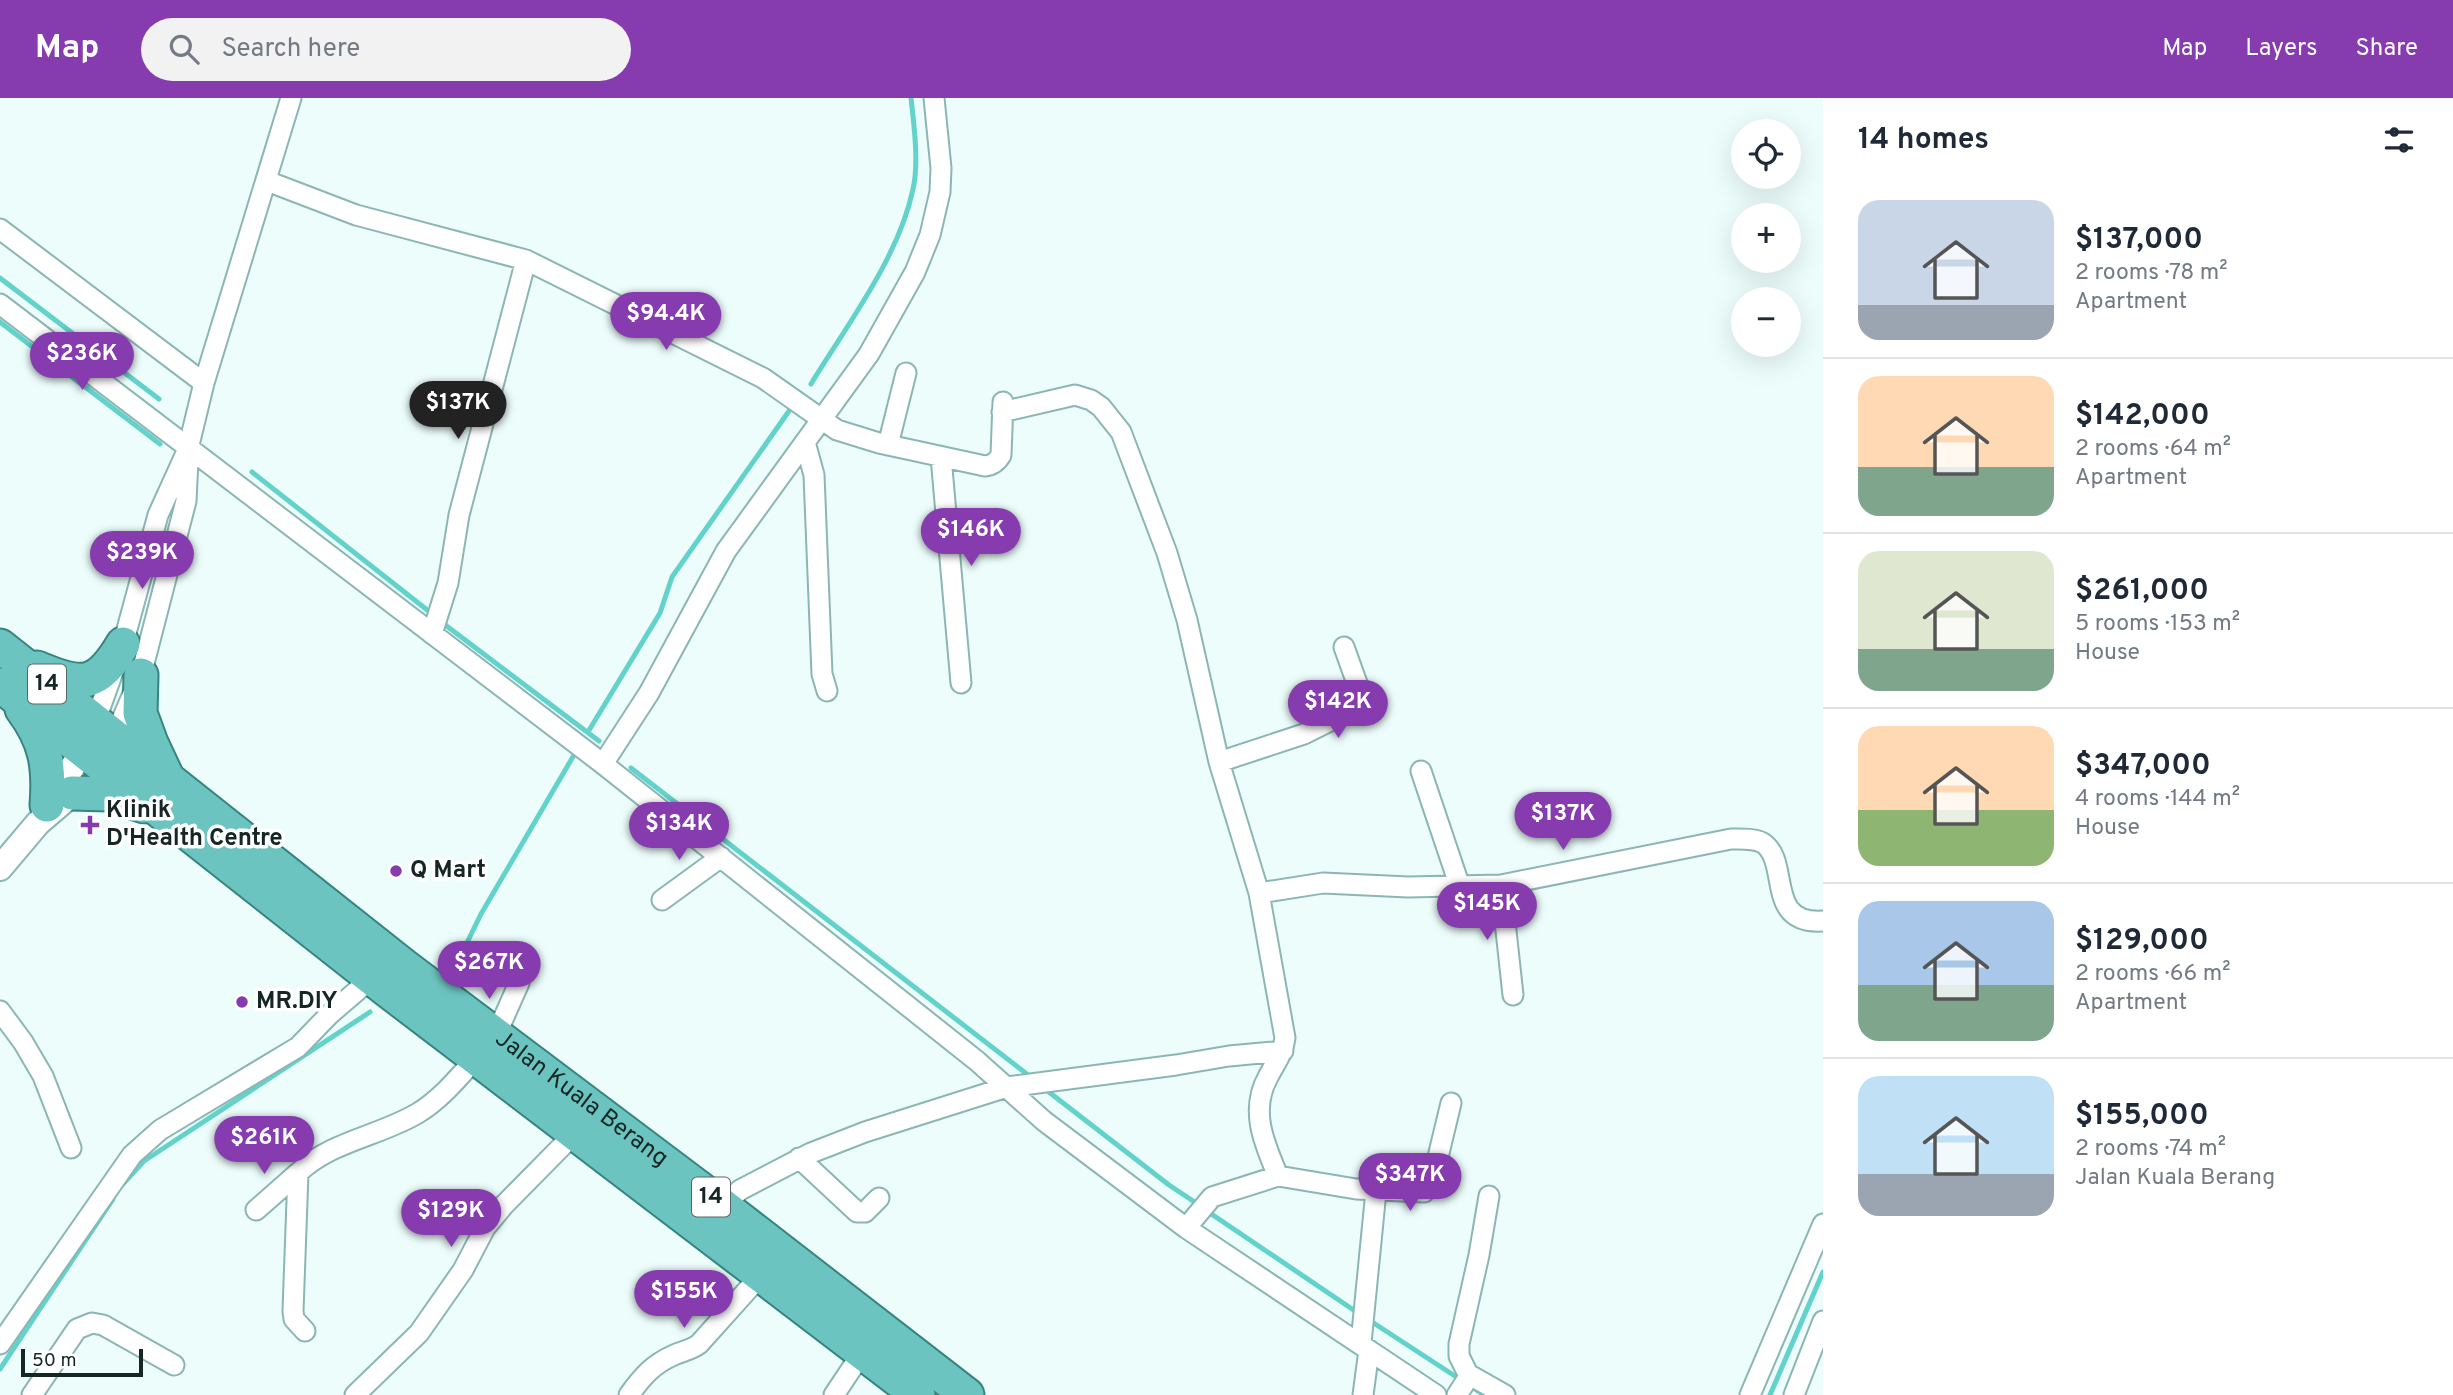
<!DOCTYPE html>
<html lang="en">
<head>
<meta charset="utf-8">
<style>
	:root { --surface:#fff; --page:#f2f2f3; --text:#1f2937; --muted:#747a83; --line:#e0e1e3; --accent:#863cae }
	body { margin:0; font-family:Overpass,sans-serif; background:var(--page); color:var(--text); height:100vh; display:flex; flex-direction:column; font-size:26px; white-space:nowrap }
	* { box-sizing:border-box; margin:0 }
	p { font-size:23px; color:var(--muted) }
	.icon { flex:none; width:38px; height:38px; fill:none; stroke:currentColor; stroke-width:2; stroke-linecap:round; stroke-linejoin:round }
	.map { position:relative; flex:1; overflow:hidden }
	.details { display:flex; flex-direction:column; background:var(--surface); width:630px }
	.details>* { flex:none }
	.buttons { position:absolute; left:1731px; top:21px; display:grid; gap:14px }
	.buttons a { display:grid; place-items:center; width:70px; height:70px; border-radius:50%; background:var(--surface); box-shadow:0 7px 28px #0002; font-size:35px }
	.scale { position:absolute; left:21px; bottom:18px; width:122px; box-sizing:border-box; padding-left:7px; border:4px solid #152625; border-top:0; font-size:19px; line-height:24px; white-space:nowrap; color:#152625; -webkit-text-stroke:5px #fff; paint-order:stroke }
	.price { position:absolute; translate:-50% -60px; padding:0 16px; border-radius:24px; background:var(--accent); color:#fff; font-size:23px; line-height:46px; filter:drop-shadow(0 2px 4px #0008) }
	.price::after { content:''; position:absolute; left:50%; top:42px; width:21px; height:16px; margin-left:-10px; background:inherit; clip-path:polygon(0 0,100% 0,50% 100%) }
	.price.on { background:#222; color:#fff }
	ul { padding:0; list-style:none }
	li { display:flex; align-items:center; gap:21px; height:175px; padding:0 35px }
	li+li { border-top:2px solid var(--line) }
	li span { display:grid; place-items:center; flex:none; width:196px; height:140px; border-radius:21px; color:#555 }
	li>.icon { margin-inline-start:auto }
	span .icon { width:84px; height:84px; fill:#fffc; stroke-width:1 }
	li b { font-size:30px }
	h2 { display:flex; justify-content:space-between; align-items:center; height:84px; padding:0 35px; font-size:30px }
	header { display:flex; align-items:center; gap:42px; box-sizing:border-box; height:98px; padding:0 35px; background:var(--accent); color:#fff }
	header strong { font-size:33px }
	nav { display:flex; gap:38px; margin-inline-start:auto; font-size:24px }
	.search { width:490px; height:63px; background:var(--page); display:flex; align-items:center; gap:18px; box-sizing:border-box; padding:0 24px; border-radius:38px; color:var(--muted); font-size:26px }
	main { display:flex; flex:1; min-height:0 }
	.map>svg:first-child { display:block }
</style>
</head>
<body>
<header>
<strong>Map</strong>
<div class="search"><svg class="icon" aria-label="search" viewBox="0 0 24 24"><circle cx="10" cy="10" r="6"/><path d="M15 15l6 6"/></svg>Search here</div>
<nav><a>Map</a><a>Layers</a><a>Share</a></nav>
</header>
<main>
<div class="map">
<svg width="1823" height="1297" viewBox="0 0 1823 1297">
	<rect width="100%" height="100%" fill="#ecfdfb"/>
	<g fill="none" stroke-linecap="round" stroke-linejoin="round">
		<path stroke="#62d2cb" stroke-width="5" d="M0,180l159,121
			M0,224l160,122
			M811,286c36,-59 88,-127 102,-195 6,-25 1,-65 -2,-91
			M252,374l179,141
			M444,526l155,117
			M588,634l72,-119 12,-36 117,-166
			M631,670l401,310
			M462,855l19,-39 93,-159
			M1045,991l124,96 30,20
			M122,1087l22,-24 226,-149
			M1207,1113l151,102
			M1369,1222l92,60
			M0,1271l113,-170
			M1469,1287l15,10
			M1770,1297l53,-123"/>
		<defs>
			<path id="minor" d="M267,83l89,34 170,45 237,118 74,52 42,13 106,23c8,-1 12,-4 16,-11l2,-53
				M0,131l204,154
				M0,206l603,460 374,297 67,60 142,107 250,167
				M1002,314l73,-17 16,5 10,7 20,25 46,121 20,67 32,142 40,131 26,145c-2,16 -10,25 -17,39 -19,34 -3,68 10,99l-66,21 -26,31
				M805,344l9,33 8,199 5,17
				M888,347l18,-72
				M941,359l20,226
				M432,536l16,-51 11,-68 67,-255
				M95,624l28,-78 35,-129 30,-66 16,-66 87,-285
				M114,640l27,-63 45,-174 2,-41
				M1219,664l85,-28 44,-22 6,-6 4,-20 -14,-39
				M603,666l46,-71 77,-142 143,-197 46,-82 15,-37 10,-43 1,-24 -7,-70
				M1421,673l39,116
				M1501,787l12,110
				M1259,795l64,-10 85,4 93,-2 230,-46c10,0 23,-1 32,4 28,19 1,82 60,78
				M662,802l59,-43
				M0,913l23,31 20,34 28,72
				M496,937l23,-52
				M799,1060l58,54h8l14,-14
				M1278,1078l78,13 68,3 8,-10 19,-79
				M723,1108l17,-16 71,-37 54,-21 142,-45 169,-22 53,-9 54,-5
				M256,1112l42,-37
				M305,1233l-11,-12 -1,-8 5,-138c33,-32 82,-37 120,-60 23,-14 41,-36 59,-56
				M1361,1245l15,-152
				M0,1246l132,-189 28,-25 138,-83 32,-33 42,-36
				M1468,1276l-9,-18v-12l20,-89 10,-59
				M32,1297l45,-66 15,-6 11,2 71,40
				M355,1297l64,-62 44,-63 22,-42 19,-23 71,-72
				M629,1297c13,-18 24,-31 45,-40 9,-4 17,-5 25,-11l62,-69
				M834,1297l28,-42
				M1363,1297l6,-45
				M1457,1297l11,-17v-4l37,21
				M1750,1297l73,-171
				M1794,1297l29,-74"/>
			<path id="tertiary" d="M46,708l38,-56 5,-14
				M0,770l38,-45 28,-24"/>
			<g id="trunk">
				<path id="s1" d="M0,548l404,320 319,240 244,189"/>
				<path d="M37,570c45,19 60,20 86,-24"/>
				<path d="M141,577l-1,38 11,30 15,32"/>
				<path d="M0,587l387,305 531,405"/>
				<path d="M22,611c24,32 28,57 25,96"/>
				<path d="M72,695l36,1 36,12"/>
			</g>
		</defs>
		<use href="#minor" stroke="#8bb6b3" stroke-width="23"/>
		<use href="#tertiary" stroke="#8bb6b3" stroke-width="28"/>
		<use href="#trunk" stroke="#36847f" stroke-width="37"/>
		<use href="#minor" stroke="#fff" stroke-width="19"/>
		<use href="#tertiary" stroke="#fff" stroke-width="24"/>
		<use href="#trunk" stroke="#6cc4c0" stroke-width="33"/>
	</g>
	<g fill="#863cae" stroke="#fff" stroke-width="2.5">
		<path d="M86.5 716.5h7v7h7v7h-7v7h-7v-7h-7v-7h7z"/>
		<circle cx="396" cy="773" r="7"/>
		<circle cx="242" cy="904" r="7"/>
	</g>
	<g text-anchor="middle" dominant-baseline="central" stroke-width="7" stroke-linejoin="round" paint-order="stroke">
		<g fill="#fff" stroke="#5b6766" stroke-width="2">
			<rect x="28" y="566.5" width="38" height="39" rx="5"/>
			<rect x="692" y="1079.5" width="38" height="39" rx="5"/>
		</g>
		<g font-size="23" font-weight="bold" fill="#152625">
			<text x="47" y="586">14</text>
			<text x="711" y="1099">14</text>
		</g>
		<g font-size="24" font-weight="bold" fill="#152625" stroke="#fff" text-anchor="start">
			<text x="106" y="713">Klinik<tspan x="106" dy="28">D'Health Centre</tspan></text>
			<text x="410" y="773">Q Mart</text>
			<text x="256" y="904">MR.DIY</text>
		</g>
		<g font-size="24" fill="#152625" stroke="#fff">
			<text stroke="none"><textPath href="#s1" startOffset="737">Jalan Kuala Berang</textPath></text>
		</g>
	</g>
</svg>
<div class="buttons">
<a><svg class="icon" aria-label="locate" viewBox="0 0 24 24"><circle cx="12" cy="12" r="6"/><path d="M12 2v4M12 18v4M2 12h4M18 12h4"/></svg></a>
<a>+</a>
<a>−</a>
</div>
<div class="scale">50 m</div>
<b class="price" style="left:666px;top:254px">$94.4K</b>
<b class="price" style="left:82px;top:294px">$236K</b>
<b class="price on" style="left:458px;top:343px">$137K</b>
<b class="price" style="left:971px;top:470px">$146K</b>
<b class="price" style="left:142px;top:493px">$239K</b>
<b class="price" style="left:1338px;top:642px">$142K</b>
<b class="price" style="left:1563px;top:754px">$137K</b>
<b class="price" style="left:679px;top:764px">$134K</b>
<b class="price" style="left:1487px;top:844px">$145K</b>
<b class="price" style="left:489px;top:903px">$267K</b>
<b class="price" style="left:264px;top:1078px">$261K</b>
<b class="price" style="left:1410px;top:1115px">$347K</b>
<b class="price" style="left:451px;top:1151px">$129K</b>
<b class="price" style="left:684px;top:1232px">$155K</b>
</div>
<section class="details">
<h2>14 homes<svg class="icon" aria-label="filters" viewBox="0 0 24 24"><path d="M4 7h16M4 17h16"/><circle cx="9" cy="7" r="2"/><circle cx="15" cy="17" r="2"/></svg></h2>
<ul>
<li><span style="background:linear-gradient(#c9d6e8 75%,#9aa5b1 0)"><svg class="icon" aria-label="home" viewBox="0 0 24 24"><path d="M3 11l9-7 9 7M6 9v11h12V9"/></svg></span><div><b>$137,000</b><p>2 rooms · 78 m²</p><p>Apartment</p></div></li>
<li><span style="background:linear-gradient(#ffd9b3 65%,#7fa58c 0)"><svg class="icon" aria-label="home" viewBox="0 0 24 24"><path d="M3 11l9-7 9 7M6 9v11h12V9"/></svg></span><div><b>$142,000</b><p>2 rooms · 64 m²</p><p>Apartment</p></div></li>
<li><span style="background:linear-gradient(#dfe7d0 70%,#7fa58c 0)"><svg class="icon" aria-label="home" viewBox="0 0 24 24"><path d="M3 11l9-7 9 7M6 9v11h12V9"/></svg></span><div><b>$261,000</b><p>5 rooms · 153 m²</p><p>House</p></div></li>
<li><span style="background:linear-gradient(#ffd9b3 60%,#8fb573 0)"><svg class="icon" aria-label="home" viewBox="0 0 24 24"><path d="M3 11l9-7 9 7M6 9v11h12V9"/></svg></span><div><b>$347,000</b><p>4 rooms · 144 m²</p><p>House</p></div></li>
<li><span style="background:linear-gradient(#a9c7e8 60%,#7fa58c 0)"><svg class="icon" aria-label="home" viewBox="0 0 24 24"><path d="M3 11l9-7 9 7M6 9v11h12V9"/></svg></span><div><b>$129,000</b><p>2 rooms · 66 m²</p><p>Apartment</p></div></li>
<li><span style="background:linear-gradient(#bfe0f5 70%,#9aa5b1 0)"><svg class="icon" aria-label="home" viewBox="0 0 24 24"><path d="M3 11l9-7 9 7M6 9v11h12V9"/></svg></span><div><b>$155,000</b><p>2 rooms · 74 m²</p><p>Jalan Kuala Berang</p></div></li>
</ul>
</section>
</main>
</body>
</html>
